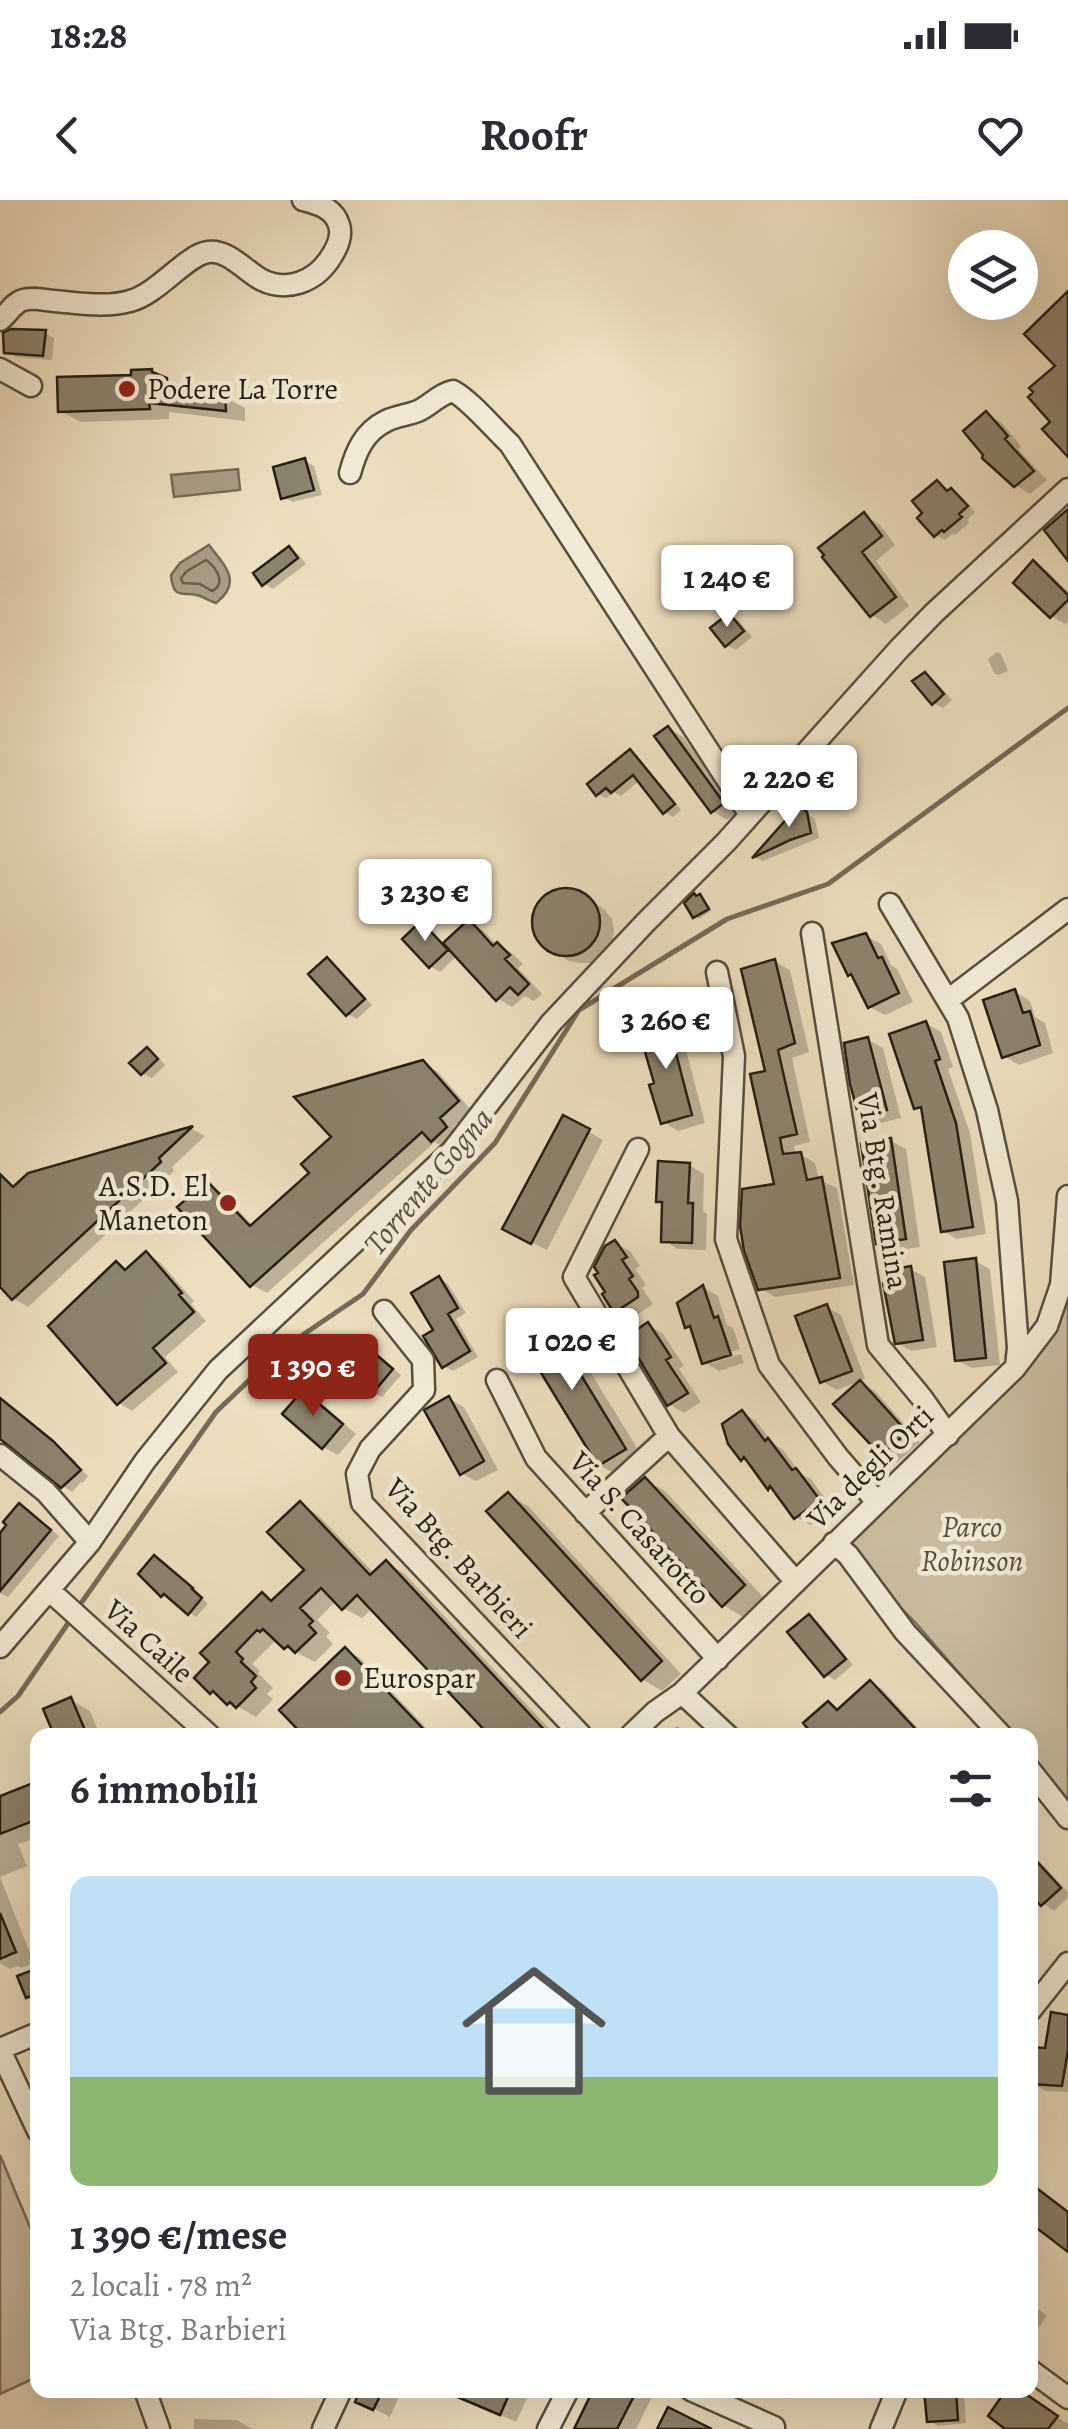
<!DOCTYPE html>
<html lang="it">
<head>
<meta charset="utf-8">
<style>
	:root { --surface:#fff; --page:#f7f7f7; --text:#2b2b33; --muted:#7c7c81; --accent:#8f2418 }
	body { margin:0; font-family:Alegreya,serif; background:var(--page); color:var(--text); height:100vh; display:flex; flex-direction:column; font-size:38px; white-space:nowrap }
	* { box-sizing:border-box; margin:0 }
	p { font-size:32px; color:var(--muted) }
	.icon { flex:none; width:55px; height:55px; fill:none; stroke:currentColor; stroke-width:2; stroke-linecap:round; stroke-linejoin:round }
	.map { position:relative; flex:1; overflow:hidden }
	.side { position:absolute; left:30px; top:1528px; width:1008px; height:670px; display:flex; flex-direction:column; background:var(--surface); border-radius:20px; box-shadow:0 10px 40px #0002 }
	.side>* { flex:none }
	.buttons { position:absolute; left:948px; top:30px; display:grid; gap:20px }
	.buttons a { display:grid; place-items:center; width:90px; height:90px; border-radius:50%; background:var(--surface); box-shadow:0 10px 40px #0002; font-size:50px }
	.price { position:absolute; translate:-50% -85px; padding:0 22px; border-radius:10px; background:#fff; color:#222; font-size:32px; line-height:65px; filter:drop-shadow(0 2px 5px #0008) }
	.price::after { content:''; position:absolute; left:50%; top:60px; width:30px; height:22px; margin-left:-15px; background:inherit; clip-path:polygon(0 0,100% 0,50% 100%) }
	.price.active { background:var(--accent); color:#fff }
	ul { padding:0; list-style:none }
	li { display:grid; align-content:center; gap:20px; height:530px; padding:0 40px }
	li span { display:grid; place-items:center; height:310px; border-radius:20px; color:#555 }
	li>.icon { margin-inline-start:auto }
	span .icon { width:180px; height:180px; fill:#fffc; stroke-width:1 }
	li b { font-size:42px }
	h2 { display:flex; justify-content:space-between; align-items:center; height:120px; padding:0 40px; font-size:42px }
	.status { display:flex; justify-content:space-between; align-items:center; height:70px; padding:0 50px; background:var(--surface); direction:ltr }
	.status svg { height:28px; fill:currentColor }
	header { display:flex; justify-content:space-between; align-items:center; height:130px; padding:0 40px; background:var(--surface); font-size:45px; font-weight:600 }
	.map>svg:first-child { display:block }
</style>
</head>
<body>
<div class="status"><b>18:28</b><svg viewBox="0 0 49 12"><path d="M0 12V9h3v3zM5 12V6h3v6zM10 12V3h3v9zM15 12V0h3v12zM26 1h20v11H26zM47 4h2v5h-2z"/></svg></div>
<header><svg class="icon" aria-label="back" viewBox="0 0 24 24"><path d="M15 5l-7 7 7 7"/></svg>Roofr<svg class="icon" aria-label="heart" viewBox="0 0 24 24"><path d="M12 20l-8-8c-3-5 5-10 8-4 3-6 11-1 8 4z"/></svg></header>
<div class="map">
<svg width="1068" height="2229" viewBox="0 0 1068 2229">
	<rect width="100%" height="100%" fill="#eddebf"/>
	<filter id="stains"><feTurbulence type="fractalNoise" baseFrequency=".002" numOctaves="4"/><feColorMatrix values="0 0 0 0 .2 0 0 0 0 .09 0 0 0 0 .02 0 0 0 .5 -.17"/></filter>
	<radialGradient id="worn" r=".72"><stop offset=".6" stop-color="#630" stop-opacity="0"/><stop offset="1" stop-color="#630" stop-opacity=".3"/></radialGradient>
	<path fill="#cbbda2" stroke="#786e5b" stroke-width="2.5" d="M1068,1084v519l-38,-48v-20h-17l-98,-113 -81,-79 181,-175z
		M0,1955l37,89v133l-37,17z"/>
	<path fill="#a99d85" stroke="#746a58" stroke-width="2.5" d="M238,269l2,21 -66,7 -3,-22z
		M209,345c16,21 34,37 7,58 -6,-2 -11,-5 -16,-7 -16,-6 -27,6 -29,-21l9,-12z"/>
	<path fill="#0003" d="M45,133l9,5 -2,22 -36,-3 -10,-5z
		M151,171l29,17 44,9 21,11v13l-76,-9v7l-88,3 -21,-11 73,-34z
		M986,214l15,8 20,24 -3,3 29,31 -17,14 -15,-9z
		M305,261l9,5 8,29 -29,7 -10,-5z
		M937,283l13,9 2,-1 9,5 14,16 -8,8 2,3 -14,12 -3,-1 -7,6 -10,-5z
		M864,316l15,8 16,21 -19,16 33,45 -23,18 -14,-9 -46,-58z
		M289,349l9,5 8,10 -33,25 -9,-5z
		M1034,363l13,8 21,21v30l-3,2 -14,-8z
		M730,416l9,5 13,16 -16,13 -10,-5z
		M997,452l4,2 7,17 -10,4 -4,-2 -6,-14z
		M925,475l9,5 18,20 -9,8 -10,-5z
		M669,529l14,8 55,75 -11,8 -15,-9z
		M630,552l8,5 43,53 -8,7 -8,-5 -25,-32 -19,16 -7,-4 -8,6 -8,-4z
		M800,608l15,11 4,19 -56,23 -8,-4z
		M570,691l10,3 16,9 9,7 7,9 2,10 -1,11 -5,10 -7,8 -10,5h-11l-11,-2 -26,-17 -6,-9 -3,-10 1,-11 5,-10 8,-8z
		M700,697l11,14 -12,8 -4,-3z
		M469,722l15,9 12,13 16,9 11,11 -5,4 24,26 -8,7 -9,-5 -13,11 -14,-8 -40,-44 -18,17 -10,-6 -9,-42 10,6 14,15z
		M866,736l15,8 10,21 6,4 16,33 -28,13 -15,-8 -14,-28 -6,-4z
		M327,761l9,5 36,39 -15,14 -10,-5z
		M775,762l15,8 19,82 -17,6 18,84 -16,4 2,9 4,-1 15,9 4,17 18,8 17,97 -79,12 -15,-9 17,-102 -9,-113z
		M1015,792l15,9 5,16 10,6 8,30 -34,12 -15,-9z
		M671,820l15,8 4,16 -5,2 20,77 -27,8 -15,-9 -5,-37z
		M926,823l15,9 12,35 -5,2 22,64 16,101 -29,5 -14,-8 -18,-119 -9,-5z
		M868,840l15,8 18,70 -25,6 -15,-8z
		M147,850l9,5 9,10 -13,13 -10,-5z
		M423,863l15,9 34,39 -19,16 7,9 -13,13 -12,-7 -168,151 -15,-8 -45,-101 15,9 31,33 59,-53z
		M564,918l39,22 -56,110 -28,-14z
		M192,929l13,7 -33,31 2,4 -146,136 -15,-9 -13,-14v-100l5,-2 11,6 14,-12z
		M891,941l15,8 14,98 -27,4 -15,-9z
		M689,965l15,9 -1,37 4,3 -1,36 -28,-1 -15,-9 2,-36 -6,-3z
		M615,1043l15,8 10,15 -5,3 11,16 -4,3 11,16 -22,15 -15,-8 -7,-18z
		M146,1054l14,8 34,39 -3,3 15,17 -41,36 13,15 -46,39 -13,-8 -2,-139 10,6z
		M975,1061l15,8 10,96 -28,3 -15,-8z
		M910,1069l15,8 12,70 -25,4 -15,-8z
		M439,1079l9,5 18,29 -10,6 22,38 -25,14 -9,-5 -7,-35z
		M704,1088l14,8 9,29 6,3 7,21 -28,9v5l29,-9 3,9 -25,8 -15,-9 -11,-33 -6,-3z
		M826,1107l15,8 24,64 -28,11 -15,-9z
		M547,1122l20,12 78,127 -26,15 -20,-11z
		M648,1125l15,9 21,32 -5,3 22,33 -17,11 -15,-9z
		M374,1153l27,22 -19,22 -9,-5z
		M860,1183l15,8 45,51 -23,21 -15,-9z
		M304,1193l14,8 38,33 -18,21 -15,-8z
		M0,1197l77,65 -3,2 14,12 -5,7 -2,-1 -9,10 -9,-6 -63,-52z
		M449,1199l15,8 34,63 -22,11 -15,-8z
		M742,1213l14,8 18,23 9,6 18,24 10,5 22,30 -22,16 -15,-8 -18,-24 -8,-5 -17,-23 -11,-6z
		M645,1280l20,11 99,107 -21,19 -20,-12z
		M508,1295l20,11 153,168 -19,17 -20,-12z
		M300,1304l18,11 57,59 11,-11 19,11 150,161h-63l-119,-127 -11,10 -19,-10 -7,-7 -19,19 13,13 -4,3 7,8 -18,18 -29,-15 -9,-8 -25,25 8,7 -2,2 15,15 -6,6 6,5 -17,18 -44,-25 -15,-14 66,-83 11,7 33,-32z
		M29,1311l30,25 -51,61 -8,-4v-56z
		M162,1362l37,31 -1,2 10,9 -12,13 -33,-22z
		M809,1417l9,5 35,43 -18,15 -9,-5z
		M345,1450l15,8 73,77h-127z
		M871,1483l11,6 42,46h-107l12,-31 11,7z
		M71,1500l19,11 10,24h-44z
		M677,1526l9,5 3,4h-23z
		M38,1584v53l-20,7 9,22 -27,11 34,86 -13,5 -4,-2 -7,3 -10,-6v-164z
		M1030,1651l38,41v5l-14,14 -18,-13 -6,5z
		M1068,1817v75l-23,-1 -15,-9z
		M1030,2102l17,14 -16,21h-1z
		M172,2190h33v3z
		M264,2190h39v7l-30,-2z
		M363,2190h39l-12,27 -32,-17z
		M450,2190h81l-15,32 -39,-17z
		M596,2190h43l13,7 -16,32h-59z
		M768,2190h23l-5,9z
		M926,2190l38,1 2,32 -28,3 -9,-5z
		M1009,2190h8l8,5 43,29v5h-59z
		M194,2219l43,1 15,9h-58z"/>
	<g fill="none" stroke-linecap="round" stroke-linejoin="round">
		<path stroke="#675e4c" stroke-width="2.5" d="M206,360c10,7 21,24 6,31l-12,-7 -17,-1 -2,-5 6,-7z"/>
		<path stroke="#746a58" stroke-width="5" d="M77,1409l139,-197 66,-63 81,-55 48,-64 84,-87 84,-133 148,-91 101,-35 240,-176
			M0,1512l18,-16 53,-77"/>
	</g>
	<path fill="#8d826d" stroke="#251e14" stroke-width="2.5" d="M1068,91v166l-26,-28 8,-7 -22,-25 5,-5 -4,-4 26,-22 -31,-32z
		M11,129l35,1 -3,26 -39,-3 -1,-20z
		M152,169v3l15,6v5l58,11 1,17 -77,-8 1,6 -92,3 -1,-35 74,-2v-5z
		M986,211l22,25 -3,3 29,32 -20,16 -32,-29 1,-3 -20,-24z
		M305,258l9,32 -33,9 -8,-32z
		M937,280l10,11 4,-3 17,18 -9,8 3,3 -18,15 -2,-2 -8,7 -17,-19 5,-5 -10,-12z
		M1068,309v52l-24,-31z
		M864,312l18,24 -20,16 34,45 -26,20 -48,-60 2,-2 -6,-7z
		M289,346l9,12 -36,28 -9,-13z
		M1033,360l35,35v5l-18,18 -37,-35z
		M729,413l15,18 -19,16 -15,-19z
		M925,472l19,22 -12,11 -20,-24z
		M668,526l56,77 -13,10 -57,-77z
		M630,549l45,55 -12,10 -30,-39 -22,18 -5,-5 -10,8 -9,-12z
		M799,605l8,7 4,21 -21,7 -38,18z
		M532 722a34 34 0 1 1 68 0a34 34 0 1 1-68 0Z
		M694,693l2,3 4,-2 9,15 -16,9 -9,-15z
		M469,719l24,27 4,-4 13,13 -5,4 24,25 -11,11 -8,-8 -14,14 -53,-58z
		M421,721l27,29 -19,18 -27,-29z
		M866,733l12,25 4,-1 17,36 -31,15 -17,-34 -3,2 -16,-33z
		M327,757l38,42 -19,17 -38,-42z
		M775,759l20,84 -17,7 19,84 -17,4 3,16 18,-2 6,28 15,-3 18,101 -82,12 -14,-39 -4,-25 2,-37 32,-5 -24,-110 15,-3 -24,-102z
		M1015,789l8,24 7,-2 10,34 -38,13 -19,-58z
		M671,817l6,19 -5,2 20,77 -31,9 -12,-39 5,-2 -11,-38 4,-1 -6,-18z
		M926,821l14,38 -5,2 21,62 17,104 -32,5 -20,-125 -7,2 -25,-75z
		M868,837l19,73 -28,7 -9,-33 -6,-41z
		M147,847l11,12 -17,16 -12,-12z
		M423,860l36,41 -19,17 7,9 -16,15 -9,-10 -172,155 -73,-80 30,-26 43,45 59,-53 -8,-9 30,-27 -37,-40z
		M563,915l27,14 -59,115 -29,-15z
		M193,926l-34,32 2,4 -149,138 -12,-13v-113l13,13 15,-14z
		M891,938l15,101 -30,5 -15,-101z
		M658,961l32,2 -2,40h5l-1,40 -31,-1 1,-40h-6z
		M615,1040l12,17 -5,3 11,16 -4,3 9,13v5l-24,16 -12,-19 3,-2 -11,-17 4,-2 -4,-6 11,-21z
		M146,1051l36,42 -3,2 15,17 -41,36 13,15 -49,42 -69,-79 68,-65 9,9z
		M976,1058l10,100 -31,3 -11,-99z
		M911,1066l12,74 -28,4 -12,-61 14,-6 -2,-8z
		M439,1076l19,32 -10,6 22,37 -28,17 -19,-32 10,-6 -22,-37z
		M703,1085l11,33 4,-2 13,39 -29,9 -12,-38 -5,2 -8,-25z
		M827,1104l25,67 -32,12 -25,-67z
		M547,1119l79,130 -28,17 -79,-129z
		M648,1122l23,35 -5,3 22,33 -21,13 -41,-69z
		M364,1144l29,25 -21,25 -29,-24z
		M860,1180l47,52 -26,24 -48,-52z
		M303,1190l40,34 -21,25 -40,-35z
		M449,1196l35,65 -24,14 -36,-65z
		M0,1198l53,43 28,29 -20,18 -61,-49z
		M742,1210l23,31 3,-3 24,32 4,-2 24,32 -26,19 -24,-33 -2,4 -24,-33 -3,4 -13,-17 -6,-20z
		M645,1277l100,108 -23,22 -101,-109z
		M508,1292l154,169 -21,20 -155,-170z
		M300,1301l70,74 16,-15 163,175h-60l-132,-140 -15,15 -21,-22 -21,20 13,13 -4,4 7,8 -21,20 -7,-7 -4,3 -21,-20 -3,3 -3,-2 -21,22 7,7 -2,3 15,14 -5,6 5,6 -20,20 -6,-6 -3,3 -14,-14 -3,3 -16,-16 15,-16 -9,-9 62,-61 9,9 33,-31 -37,-38z
		M19,1303l32,27 -51,61v-58l6,-8 -3,-3z
		M154,1355l39,33 -1,1 10,9 -14,17 -24,-21 -3,3 -23,-23z
		M809,1414l37,45 -22,18 -37,-45z
		M345,1447l84,88h-126l-24,-25z
		M870,1480l51,55h-108l-10,-12 25,-22 9,9z
		M71,1497l16,38h-33l-11,-26z
		M38,1581v38l-38,15v-38z
		M1030,1654l31,34 -20,18 -11,-12z
		M0,1713l16,39 -16,7z
		M38,1768v25l-12,5 -9,-22z
		M1051,1812l17,3v35l-6,36 -32,-2v-37l15,1z
		M1030,1983l38,29v40l-38,-29z
		M360,2190h23l-10,20 -18,-8z
		M441,2190h70l-11,25z
		M593,2190h44l-20,39h-43z
		M924,2190h32l2,30 -31,2z
		M1006,2190h14l38,26 -10,13h-43l-17,-13z
		M668,2207l44,22h-55z"/>
	<g fill="none" stroke-linecap="round" stroke-linejoin="round">
		<defs>
			<path id="minor" d="M0,120c8,-6 13,-17 23,-20 9,-3 21,0 31,1 25,2 52,7 76,0 28,-7 56,-46 78,-49 20,-3 37,19 54,28 25,12 52,2 67,-20 7,-10 14,-23 10,-35 -5,-17 -21,-21 -36,-25
				M0,169l31,17
				M350,273c6,-22 14,-41 36,-52 10,-5 22,-6 32,-10 13,-6 21,-17 35,-20 17,9 41,38 57,53l240,371
				M890,704l68,114 29,92 20,91 11,147 -2,18
				M812,733l66,412 44,53 26,37
				M717,772l17,84 -8,183 43,126 69,92 39,45
				M948,800l120,-91
				M638,949l-64,128 95,159 127,146
				M384,1111l39,49 1,30 -54,59 -13,25 5,29 219,232
				M497,1180l39,78 182,201
				M0,1255l46,37 44,50
				M585,1313l84,-77
				M834,1343l14,12 57,77 96,103
				M50,1391l159,144
				M0,1447l90,-105 55,-81 73,-91 234,-219 99,-128 94,-100 81,-81 173,-193 35,-36 134,-124
				M682,1493l45,42
				M631,1535l24,-23 27,-19 333,-325 32,-42 14,-41 7,-89
				M1030,1570l38,48
				M1030,1811l38,-48
				M0,1849l38,-16
				M0,1850l38,81
				M1030,2170l38,28
				M145,2190l14,39
				M691,2190l83,37
				M323,2229l18,-39
				M548,2229l20,-39
				M881,2229l16,-39"/>
		</defs>
		<use href="#minor" stroke="#574e3f" stroke-width="25"/>
		<use href="#minor" stroke="#f3ead5" stroke-width="20"/>
	</g>
	<g fill="#8f2418" stroke="#f3ead5" stroke-width="4">
		<circle cx="127" cy="189" r="10"/>
		<circle cx="228" cy="1003" r="10"/>
		<circle cx="343" cy="1478" r="10"/>
	</g>
	<g text-anchor="middle" dominant-baseline="central" stroke-width="9" stroke-linejoin="round" paint-order="stroke">
		<g font-size="30" fill="#251e14" stroke="#f3ead5" text-anchor="start">
			<text x="147" y="189">Podere La Torre</text>
			<text x="208" y="986" text-anchor="end">A.S.D. El<tspan x="208" dy="34">Maneton</tspan></text>
			<text x="363" y="1478">Eurospar</text>
		</g>
		<g font-size="30" fill="#251e14" stroke="#f3ead5">
			<text transform="translate(883 991) rotate(81)">Via Btg. Ramina</text>
			<text transform="translate(870 1267) rotate(-44)">Via degli Orti</text>
			<text transform="translate(640 1328) rotate(48)">Via S. Casarotto</text>
			<text transform="translate(459 1358) rotate(48)">Via Btg. Barbieri</text>
			<text transform="translate(149 1441) rotate(42)">Via Caile</text>
		</g>
		<g font-size="30" font-style="italic" fill="#574e3f" stroke="#f3ead5">
			<text x="972" y="1327">Parco<tspan x="972" dy="34">Robinson</tspan></text>
		</g>
		<g font-size="32" font-style="italic" fill="#5a5141" stroke="#f3ead5">
			<text transform="translate(428 981) rotate(-50)">Torrente Gogna</text>
		</g>
	</g>
	<rect width="100%" height="100%" filter="url(#stains)"/>
	<rect width="100%" height="100%" fill="url(#worn)"/>
</svg>
<div class="buttons">
<a><svg class="icon" aria-label="layers" viewBox="0 0 24 24"><path d="M12 4l9 5-9 5-9-5zM3 14l9 5 9-5"/></svg></a>
</div>
<b class="price" style="left:727px;top:430px">1 240 €</b>
<b class="price" style="left:789px;top:630px">2 220 €</b>
<b class="price" style="left:425px;top:744px">3 230 €</b>
<b class="price" style="left:666px;top:872px">3 260 €</b>
<b class="price" style="left:572px;top:1193px">1 020 €</b>
<b class="price active" style="left:313px;top:1219px">1 390 €</b>
<section class="side">
<h2>6 immobili<svg class="icon" aria-label="filters" viewBox="0 0 24 24"><path d="M4 7h16M4 17h16"/><circle cx="9" cy="7" r="2"/><circle cx="15" cy="17" r="2"/></svg></h2>
<ul>
<li><span style="background:linear-gradient(#bfe0f5 65%,#8fb573 0)"><svg class="icon" aria-label="home" viewBox="0 0 24 24"><path d="M3 11l9-7 9 7M6 9v11h12V9"/></svg></span><div><b>1 390 €/mese</b><p>2 locali · 78 m²</p><p>Via Btg. Barbieri</p></div></li>
</ul>
</section>
</div>
</body>
</html>
